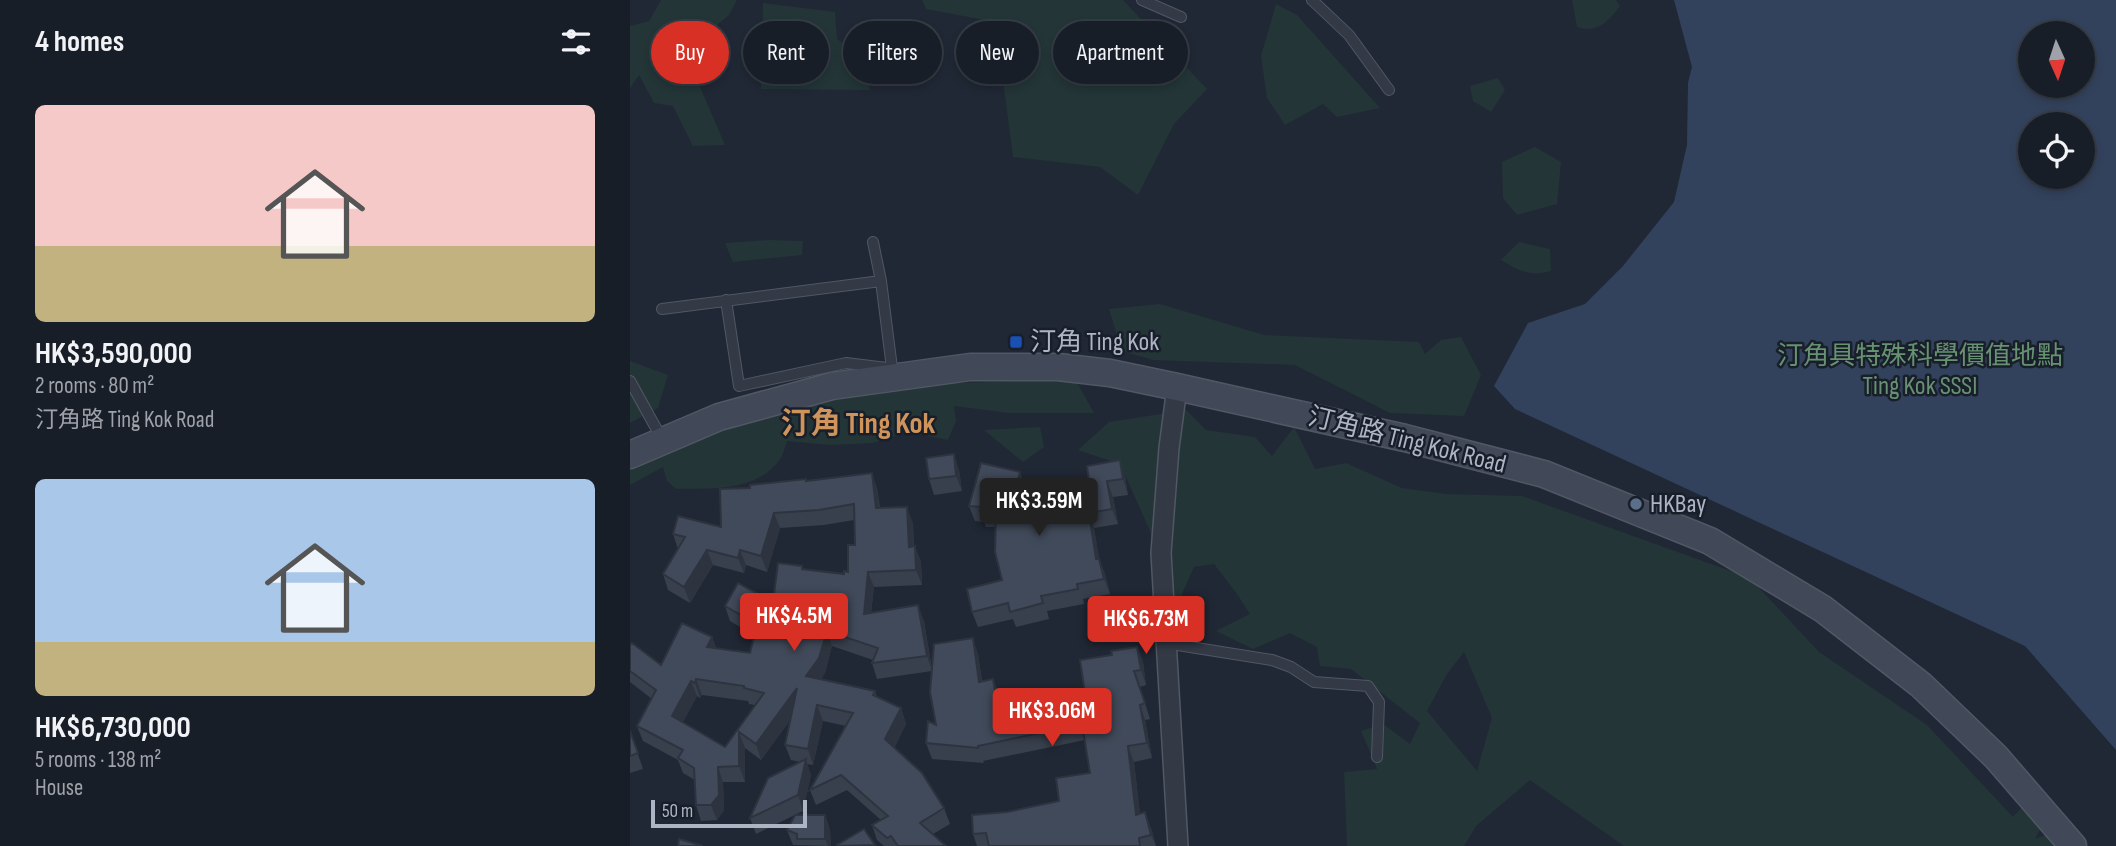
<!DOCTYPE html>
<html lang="en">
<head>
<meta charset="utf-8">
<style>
	:root { --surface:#181e28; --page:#212730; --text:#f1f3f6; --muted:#9fa2a8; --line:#363c45; --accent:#d93025 }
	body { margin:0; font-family:"Sofia Sans Condensed","Noto Sans TC",sans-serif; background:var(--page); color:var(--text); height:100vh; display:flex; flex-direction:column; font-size:26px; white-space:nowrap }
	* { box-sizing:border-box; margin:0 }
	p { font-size:23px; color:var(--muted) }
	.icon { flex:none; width:38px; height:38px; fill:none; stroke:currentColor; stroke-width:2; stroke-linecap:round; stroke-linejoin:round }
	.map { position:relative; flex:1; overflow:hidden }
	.drawer { display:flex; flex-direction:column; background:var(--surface); width:630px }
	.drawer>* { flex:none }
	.top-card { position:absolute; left:21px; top:21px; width:665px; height:63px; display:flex; gap:14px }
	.needle { width:46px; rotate:177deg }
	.fabs { position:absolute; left:1388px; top:21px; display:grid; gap:14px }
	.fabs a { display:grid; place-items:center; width:77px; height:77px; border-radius:50%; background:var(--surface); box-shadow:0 4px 10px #0003,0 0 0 2px var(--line); font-size:35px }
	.scale { position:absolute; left:21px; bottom:18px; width:156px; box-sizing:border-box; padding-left:7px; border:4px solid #adb4c3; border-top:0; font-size:19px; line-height:24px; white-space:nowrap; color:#adb4c3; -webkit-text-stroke:5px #191f2a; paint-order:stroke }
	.price { position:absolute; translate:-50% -60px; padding:0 16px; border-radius:7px; background:var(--accent); color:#fff; font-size:23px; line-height:46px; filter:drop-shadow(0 2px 4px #0008) }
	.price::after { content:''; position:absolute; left:50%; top:42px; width:21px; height:16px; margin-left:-10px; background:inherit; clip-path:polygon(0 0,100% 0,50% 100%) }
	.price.on { background:#222; color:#fff }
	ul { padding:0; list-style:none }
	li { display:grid; align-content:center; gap:14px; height:371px; padding:0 35px }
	li span { display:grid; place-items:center; height:217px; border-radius:10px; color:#555 }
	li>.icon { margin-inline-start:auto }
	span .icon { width:126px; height:126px; fill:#fffc; stroke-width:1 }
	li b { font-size:30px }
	h2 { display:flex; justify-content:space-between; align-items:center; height:84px; padding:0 35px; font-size:30px }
	.tag { padding:0 24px; border-radius:32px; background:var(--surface); box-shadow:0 4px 10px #0003,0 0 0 2px var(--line); font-size:24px; line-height:63px }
	.tag.on { background:var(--accent); color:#fff }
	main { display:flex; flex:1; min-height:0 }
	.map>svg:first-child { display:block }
</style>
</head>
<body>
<main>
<section class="drawer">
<h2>4 homes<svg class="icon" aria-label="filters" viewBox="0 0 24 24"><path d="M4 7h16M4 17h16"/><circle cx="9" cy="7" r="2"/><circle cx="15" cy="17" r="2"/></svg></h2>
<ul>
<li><span style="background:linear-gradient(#f6c9c9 65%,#c2b280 0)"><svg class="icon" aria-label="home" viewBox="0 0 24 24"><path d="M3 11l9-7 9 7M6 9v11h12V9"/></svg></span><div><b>HK$3,590,000</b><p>2 rooms · 80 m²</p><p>汀角路 Ting Kok Road</p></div></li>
<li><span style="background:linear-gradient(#a9c7e8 75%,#c2b280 0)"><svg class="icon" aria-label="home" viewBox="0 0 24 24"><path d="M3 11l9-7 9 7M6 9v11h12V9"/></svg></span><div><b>HK$6,730,000</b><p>5 rooms · 138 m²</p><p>House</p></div></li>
</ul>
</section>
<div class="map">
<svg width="1486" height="846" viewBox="0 0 1486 846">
	<rect width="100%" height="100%" fill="#202835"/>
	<path fill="#233537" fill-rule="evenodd" d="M31,0h76l-8,15 -44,37 40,93 -32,1 -20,-40 -19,-3 -15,-28 -9,13v-62l19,-5z
		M292,0h201l84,89 -33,35 -36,71 -38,-28 -87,-10 -12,-92 -11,-44 -64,-12z
		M942,0h44l4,6c-11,15 -23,28 -43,21z
		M133,3l72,9 2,27 20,14 13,37 -109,-1z
		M646,4l21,11 83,93 -43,9 -14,-13 -38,21 -18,-27 -6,-42z
		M868,78l7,12 -14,22 -18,-11 -3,-15z
		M905,147l26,15 -4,42 -40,11 -14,-17 -1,-36z
		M139,240l34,1 -1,14 -69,7 -8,-19z
		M889,242l31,7 1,22c-21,6 -32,0 -50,-11z
		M530,304l104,31 155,7 6,12 16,-14 20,-3 20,38 -17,41 -74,-3 -95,-48 -142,-5 -31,-9 -13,-42z
		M0,361l38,14 -10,33 -28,15z
		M445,379l19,34h-85l-55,-7 2,15 -8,19 -40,-8 -35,11 -43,2 -43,-4c-2,6 -4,15 -8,20 -25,32 -68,27 -103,28l-9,-8 -4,-14 -33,18v-18l42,-23 132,-40 90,-19z
		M556,410l20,20 49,7 17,19 22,-29 21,42 31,-6 56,25 44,6 76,2 228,82 69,74 108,73 86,92 12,-13 17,21 -7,14 16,-6 9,13h-436l-94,-66 -54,46 -12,20h-117l-3,-74 33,-3 -16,-38 22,-7 27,20 10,-21 -69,-54 -31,-3 -3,-19 -27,-14 -37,16 -37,-18 34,-17 -13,-20 -23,-30 -20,3 -21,47 -16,8 -6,-89 -31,-69 -42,-14 31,-28zM834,652l28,66 -15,53 -50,-60 20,-37z
		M410,427l4,20 -21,15 -39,-32z"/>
	<path fill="#33425c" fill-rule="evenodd" d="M1044,0h442v750l-91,-104 -510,-237 -21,-23 34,-63 57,-19 38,-38 51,-64 13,-57 1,-62 4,-16zM1400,33h52v53h-52zM1400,124h52v53h-52z"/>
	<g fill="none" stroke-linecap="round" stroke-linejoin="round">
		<defs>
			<path id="service" d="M512,0l39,17
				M682,0l37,35 40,55
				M243,242l8,39 12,95
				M96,300l13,86 107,-23 41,5
				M32,309l219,-28
				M0,381l32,58
				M535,643l107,17 19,7 23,15 54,4 11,16 -2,55"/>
			<path id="minor" d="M547,387l-8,61 -8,105 17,293"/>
			<path id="secondary" d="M0,455l89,-38 113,-31 138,-19h88l52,6 67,14 228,51 139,36 166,67 113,68 98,76 75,72 77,89"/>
		</defs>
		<use href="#service" stroke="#515764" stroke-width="12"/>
		<use href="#minor" stroke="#515764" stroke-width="22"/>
		<use href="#secondary" stroke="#515764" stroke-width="29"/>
		<use href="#service" stroke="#333a46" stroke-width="10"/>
		<use href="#minor" stroke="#333a46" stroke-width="19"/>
		<use href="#secondary" stroke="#414959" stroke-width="26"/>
	</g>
	<path fill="#38404d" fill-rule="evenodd" d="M457,466l38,10 3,19 -15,2 5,27 -24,4 5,31 6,15 5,20 -27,5 1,5 -37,7 2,8 -33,8 -3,-8 -35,8 -6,-15 30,-32 -6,-53h-10l-2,-5 -9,-1 -6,-15 51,-34 5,16 -1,7 24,8 43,-7z
		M329,470l3,21 -28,4 -5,-16z
		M176,481l71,7 3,20 33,15 1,23 7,16 1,23 -48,2 -3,26 53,8 8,48 46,-15 4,27 11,-2 6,16 4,23 37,-6 46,-12 26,-45 25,-8 6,15 3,23 -6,2 10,32 -5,1 7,38 -18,4 6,52 11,14 5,18h-179l-4,-12 34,-22 52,-11 31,-28 -5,-33 -102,21 1,2 -52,-4 -6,-16 10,-18 -4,-54 -55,8 -5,-16 1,-3 -41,-14 -7,27 -4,6 54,12 2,6 24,11 5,16 -12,24 50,60 6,16 -17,10 14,12h-63l-7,-6 -5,-15 9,-5 -34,-30 -31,15 -6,-15 36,-64 -23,-5 -10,44 -6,-1 4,11 -8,36 -47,23 -6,-16 50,-56 -9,-2 -6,-15 5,-25 -29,40 -16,-12v34h-22l1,28 -7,10 -16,1 -5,-16 -1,-25 -12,-7 -5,-13 -35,-19 -6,-15 15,-27 -22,-17v-37l31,20 51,-28 4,11 34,5 4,-18 -24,-14 -5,-15 48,-4 30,-32 41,4 4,-2 7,-27 -1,-25 -30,5 -44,3 -13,44 -21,-7 -2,8 -31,-8 -23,38 -22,-13 -5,-16 15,-25 -5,-15 48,-7 29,-39zM72,695l46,6 1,3 6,1 -30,42 -42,-25 14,-26 3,2z
		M0,731l13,38 -13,4z
		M195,815l5,15 1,16 -38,-1 -6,-15z"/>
	<path fill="#2e343f" d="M324,454l5,16 3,21 -6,-15z
		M490,460l5,16 3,19 -5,-16z
		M390,472l5,16 -5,22 -6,-16z
		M242,473l5,15 4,36 -5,-16z
		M477,481l6,16 5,27 -6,-15z
		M277,507l6,16 1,39 -5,-15z
		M144,513l6,15 -13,44 -6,-16z
		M459,513l5,15 8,47 -6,-16z
		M285,546l6,16 1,23 -6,-15z
		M77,550l6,15 -23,38 -6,-16z
		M110,550l6,15 -2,8 -6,-15z
		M469,559l6,15 5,20 -6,-15z
		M238,572l6,15 -5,43 -5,-16z
		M288,605l6,16 8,50 -5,-15z
		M197,631l5,15 -7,27 -14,18 -5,-15z
		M82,637l5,16 -10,-6z
		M343,638l5,16 7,44 -6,-16z
		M507,647l6,15 3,23 -5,-15z
		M66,679l6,16 -2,3 -5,-15z
		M363,679l6,16 7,39 -6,-15z
		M61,681l6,15 -19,35 -6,-15z
		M167,688l6,15 -42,57 -5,-16z
		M187,705l6,16 -10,44 -5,-16z
		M510,705l5,15 7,38 -5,-15z
		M271,708l5,16 -15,31 -6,-16z
		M109,732l6,16v34l-6,-16z
		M498,746l6,16 8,68 -6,-15z
		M176,759l5,16 -8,36 -5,-16z
		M88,767l5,15 1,28 -7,10 -6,-15z
		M515,812l6,16 5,18 -5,-11z
		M195,815l5,15 1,16h-3l-3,-7z"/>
	<path fill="#414a5a" stroke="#2e343f" stroke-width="2" fill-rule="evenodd" d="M324,454l2,22 -27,3 -3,-21z
		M490,460l3,19 -16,2 5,28 -23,4 7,46h3l5,20 -27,5 1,5 -37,7 2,7 -33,9 -2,-9 -36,9 -5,-23 35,-9 -7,-28 1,-40 -16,-1 1,-4 -12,-1 12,-43 39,9 -6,22 31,1v9l46,-8 -4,-30z
		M242,473l4,35 31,-1 2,40 6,-1 1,24 -48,2 -4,42 54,-9 9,51 -55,7 6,-15 -51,-17 -8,27 -13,18 69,15 -2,4 28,13 -16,31 37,34 22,35 -24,15 26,23h-48l-7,-10 -4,2 -15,-13 16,-9 -47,-41 -31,15 43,-77 -36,-8 -9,44 -23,-4 12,-57 -41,56 -17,-12v34l-21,1 1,28 -8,10h-15l-2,-37 -16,-10 5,-8 -46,-24 19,-36 -26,-19v-26l2,-2 29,22 21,-42 30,14 -5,10 43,6 7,-29 -32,-18 13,-23 35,19 5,-39 24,3v3l42,5v-3l4,1v-27h7l-1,-41 -35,6 -45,3 -13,43 -21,-6 -2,8 -31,-8 -23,37 -21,-13 22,-37 -12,-3 5,-18 43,11 -1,-38 30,-1v-3l56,-6v2zM66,679l48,7v2l20,5 -39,54 -53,-31 19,-35 4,2z
		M343,638l6,44 14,-3 7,40 40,-7 -1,-4 47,-8 -6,-40 32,-5 -1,-4 26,-4 4,23 -7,1 11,32 -5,2 7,38 -19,3 8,69 9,-3 6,23 -12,3 1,8h-151l-3,-13 -13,1 -1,-19 35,-3 52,-11 -3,-23 34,-5 -8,-49 -104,22v2l-52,-5 2,-22 8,4 -6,-33 4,-48z
		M0,731l8,22 -8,3z
		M176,759l-8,36 -48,23 18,-40z
		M165,815h30v24h-28v-5l-10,-4z
		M234,829l11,16 -37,1 -1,-1z
		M49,839l24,7h-25z"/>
	<rect fill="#1a4fb4" stroke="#191f2a" stroke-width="2.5" x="379" y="335" width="14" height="14" rx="3.5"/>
	<circle fill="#5c6f8a" stroke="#191f2a" stroke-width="2.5" cx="1006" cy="504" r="7"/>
	<g text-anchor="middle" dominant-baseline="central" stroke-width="5" stroke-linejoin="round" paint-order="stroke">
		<g font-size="26" fill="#adb4c3" stroke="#191f2a" text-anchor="start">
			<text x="400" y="342">汀角 Ting Kok</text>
			<text x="1020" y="504">HKBay</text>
		</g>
		<g font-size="26" fill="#669272" stroke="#191f2a">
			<text x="1290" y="356">汀角具特殊科學價值地點<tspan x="1290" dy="30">Ting Kok SSSI</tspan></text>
		</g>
		<g font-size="26" fill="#adb4c3" stroke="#191f2a">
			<text transform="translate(777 441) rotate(14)">汀角路 Ting Kok Road</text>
		</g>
		<g font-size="30" font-weight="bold" fill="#cf945c" stroke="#191f2a">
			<text x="228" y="424">汀角 Ting Kok</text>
		</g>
	</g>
</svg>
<div class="fabs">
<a><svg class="needle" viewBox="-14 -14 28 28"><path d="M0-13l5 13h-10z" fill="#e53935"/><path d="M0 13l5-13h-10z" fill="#9fa2a8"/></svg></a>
<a><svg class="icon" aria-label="locate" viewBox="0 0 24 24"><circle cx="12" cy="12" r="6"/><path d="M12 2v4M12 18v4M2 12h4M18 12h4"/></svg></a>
</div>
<div class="scale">50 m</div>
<b class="price on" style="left:409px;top:538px">HK$3.59M</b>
<b class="price" style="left:164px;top:653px">HK$4.5M</b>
<b class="price" style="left:516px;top:656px">HK$6.73M</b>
<b class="price" style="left:422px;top:748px">HK$3.06M</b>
<div class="top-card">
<a class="tag on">Buy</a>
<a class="tag">Rent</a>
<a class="tag">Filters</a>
<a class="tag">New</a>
<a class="tag">Apartment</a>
</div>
</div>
</main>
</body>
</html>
